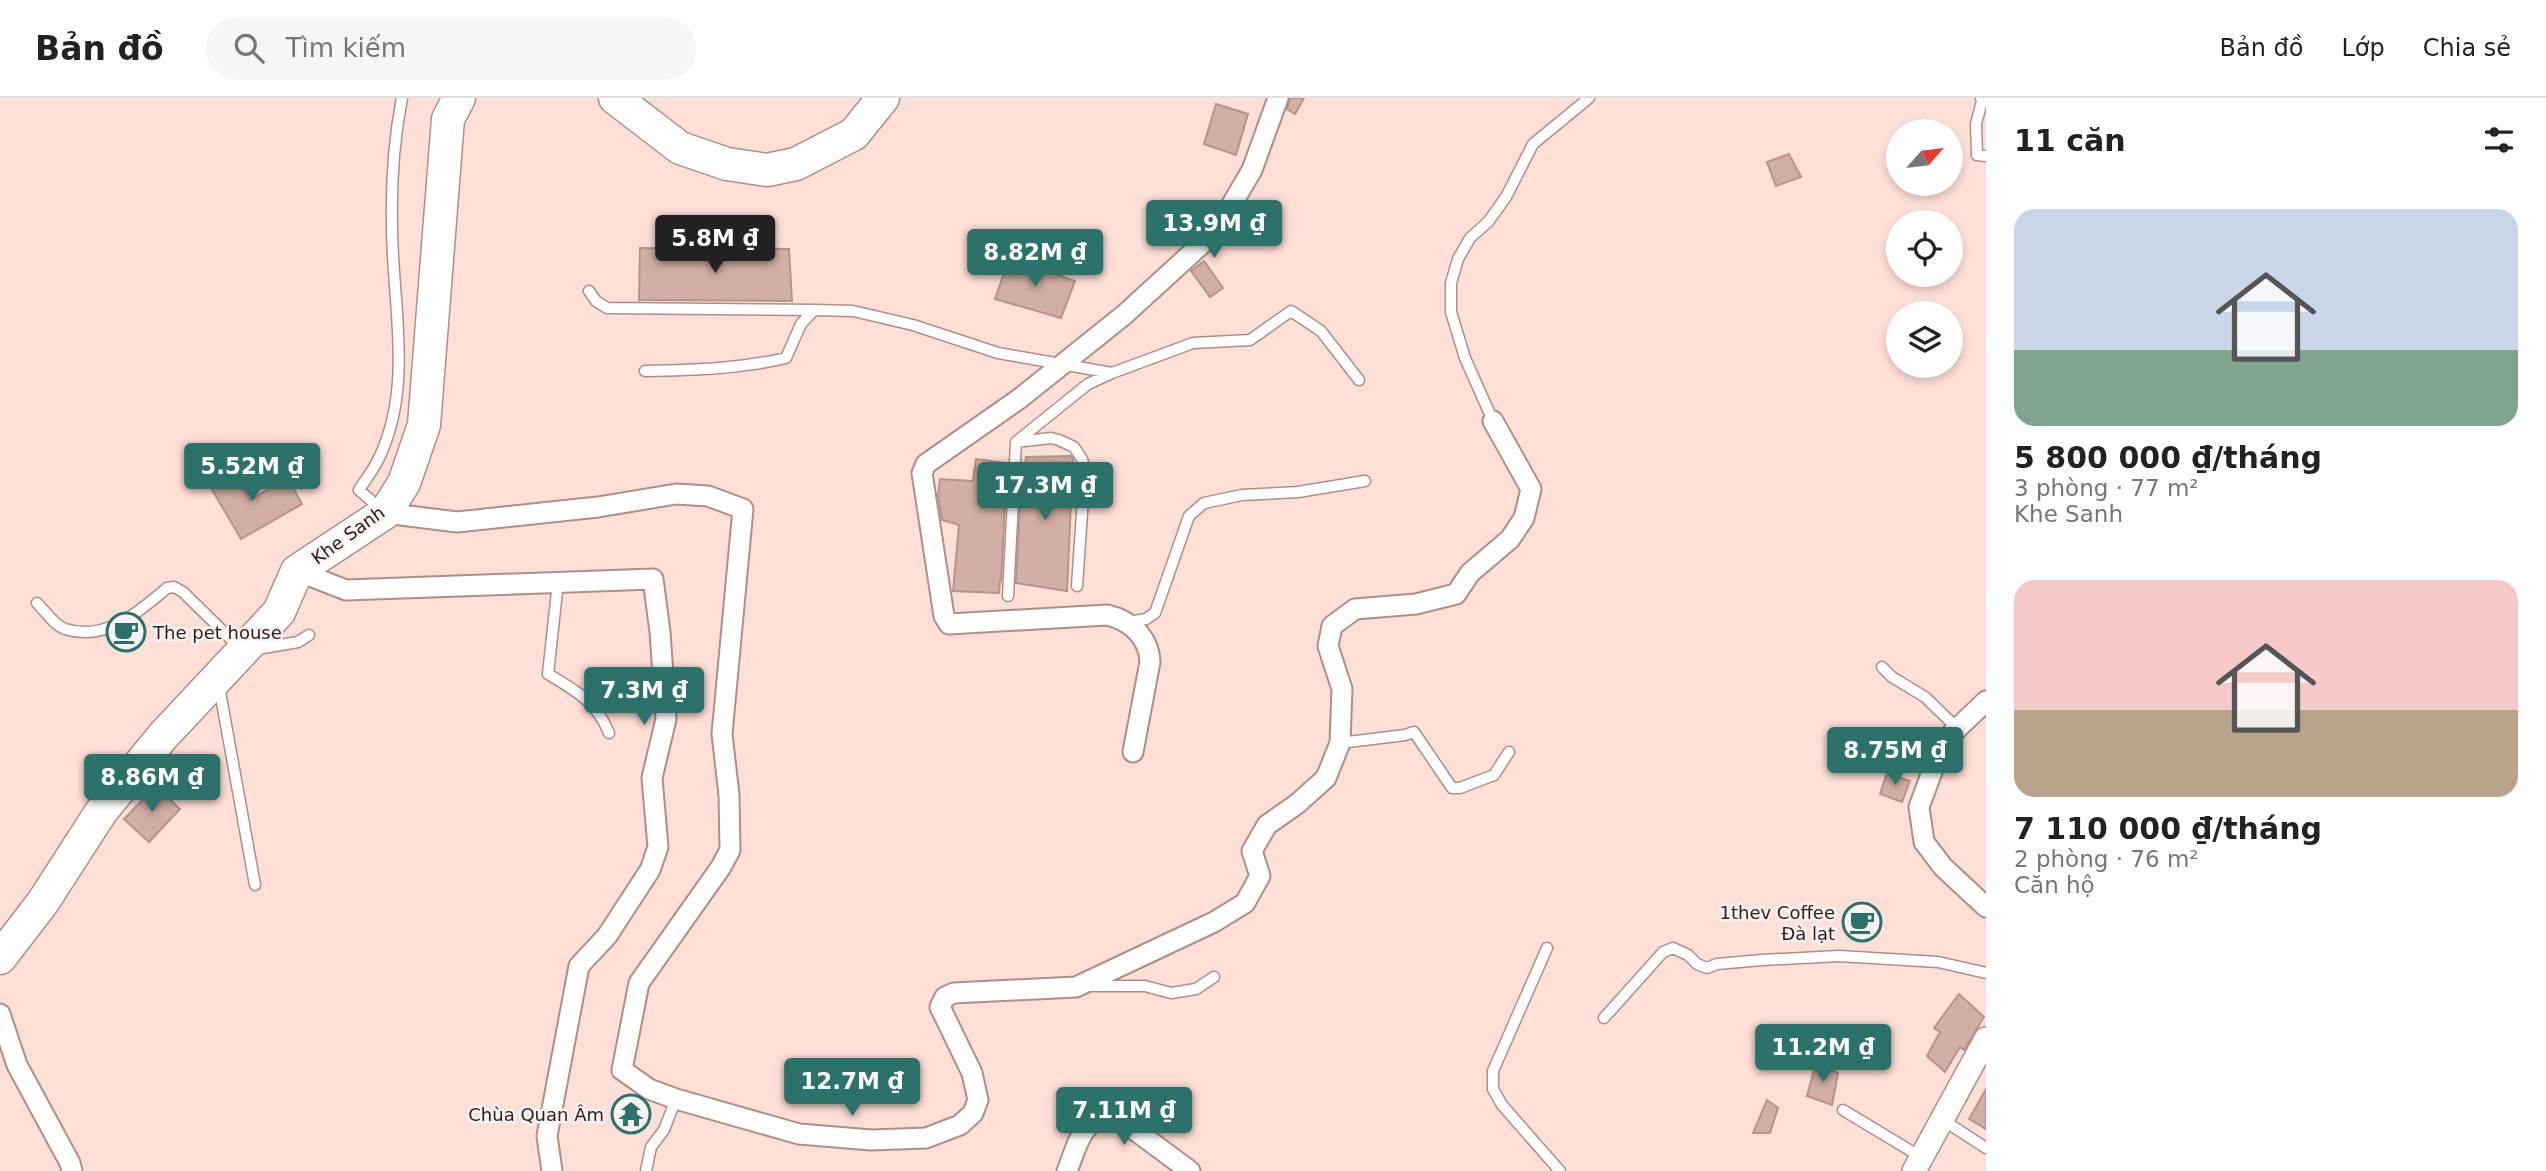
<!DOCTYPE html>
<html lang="vi">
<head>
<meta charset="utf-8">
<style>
	:root { --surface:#fff; --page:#f6f6f6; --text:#222; --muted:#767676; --line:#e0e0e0; --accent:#2b726a }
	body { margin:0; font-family:"DejaVu Sans",sans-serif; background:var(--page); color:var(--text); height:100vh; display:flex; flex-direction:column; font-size:26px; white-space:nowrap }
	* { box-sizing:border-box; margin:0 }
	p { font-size:23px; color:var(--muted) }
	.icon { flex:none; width:38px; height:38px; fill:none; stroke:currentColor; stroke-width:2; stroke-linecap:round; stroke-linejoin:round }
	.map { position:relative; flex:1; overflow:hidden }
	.drawer { display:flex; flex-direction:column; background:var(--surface); width:560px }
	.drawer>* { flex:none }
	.needle { width:46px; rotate:62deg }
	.controls { position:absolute; left:1886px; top:21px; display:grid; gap:14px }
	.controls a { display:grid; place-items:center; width:77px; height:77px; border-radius:50%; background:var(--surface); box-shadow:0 4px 10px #0003; font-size:35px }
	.price { position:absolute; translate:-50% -60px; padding:0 16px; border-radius:7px; background:var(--accent); color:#fff; font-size:23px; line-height:46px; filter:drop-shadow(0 2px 4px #0008) }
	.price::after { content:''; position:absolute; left:50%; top:42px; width:21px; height:16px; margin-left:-10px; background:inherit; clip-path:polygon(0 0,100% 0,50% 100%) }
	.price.active { background:#222; color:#fff }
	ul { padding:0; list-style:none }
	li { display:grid; align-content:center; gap:14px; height:371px; padding:0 28px }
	li span { display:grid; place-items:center; height:217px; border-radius:21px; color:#555 }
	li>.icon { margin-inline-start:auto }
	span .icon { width:126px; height:126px; fill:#fffc; stroke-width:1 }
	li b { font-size:30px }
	h2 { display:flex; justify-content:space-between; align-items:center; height:84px; padding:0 28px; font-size:30px }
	header { display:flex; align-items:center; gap:42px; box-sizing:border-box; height:98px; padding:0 35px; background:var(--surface); border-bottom:2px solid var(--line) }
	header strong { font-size:33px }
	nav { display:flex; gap:38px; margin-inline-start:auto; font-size:24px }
	.search { width:490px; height:63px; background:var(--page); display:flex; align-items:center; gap:18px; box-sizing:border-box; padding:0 24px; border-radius:38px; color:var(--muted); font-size:26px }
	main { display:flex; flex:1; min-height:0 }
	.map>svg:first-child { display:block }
</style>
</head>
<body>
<header>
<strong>Bản đồ</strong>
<div class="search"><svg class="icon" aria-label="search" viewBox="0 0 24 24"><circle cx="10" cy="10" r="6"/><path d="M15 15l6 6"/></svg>Tìm kiếm</div>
<nav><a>Bản đồ</a><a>Lớp</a><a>Chia sẻ</a></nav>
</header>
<main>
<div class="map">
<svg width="1986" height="1073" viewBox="0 0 1986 1073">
	<rect width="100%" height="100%" fill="#ffe0d8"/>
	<path fill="#d3aea4" stroke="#b7948b" stroke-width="2" d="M1290,0h14l-9,16 -8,-5z
		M1216,6l32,10 -12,41 -32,-11z
		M1789,56l12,23 -25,9 -9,-24z
		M640,150l149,1 3,52 -153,-1z
		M1009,160l66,23 -14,37 -66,-19z
		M1204,163l19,27 -13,9 -19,-26z
		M1071,358l2,3 -6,132 -51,-8 6,-119 3,1 1,-8z
		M976,361l31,4 -6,118h-1l-1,12 -46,-2 6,-66 -17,-5 -4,-25 2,-16 33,2z
		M231,369l19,33 38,-22 14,26 -61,35 -34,-58z
		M1887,675l23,8 -8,21 -22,-8z
		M156,688l24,23 -31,33 -25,-23z
		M1959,896l25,23 -20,33 -4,-3 -15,25 -18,-16 13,-24 -6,-4z
		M1816,964l22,11 -6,32 -25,-9z
		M1986,991v40l-17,-10z
		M1767,1002l11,8 -8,25h-17z"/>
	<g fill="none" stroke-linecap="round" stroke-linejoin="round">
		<defs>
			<path id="service" d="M1981,0l1,3 -6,23 1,31 9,1
				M589,193l7,10 11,7 207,2
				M645,273c48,-1 94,-2 141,-13l15,-34 13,-14 39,1 60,14 85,28 114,20 81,-30 57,-3 41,-29 30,20 38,49
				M1493,323l-28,-63 -14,-46v-29l7,-24 12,-21 18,-16 18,-25 27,-53 56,-46
				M1016,344l35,-4 8,2 15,7 8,12 2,8 -1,31 -6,88
				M383,413l-24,-21c7,-11 15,-21 20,-32 35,-73 13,-155 13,-232 -1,-43 2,-87 10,-128
				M558,484l-10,92c28,17 48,27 61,59
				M1008,498l8,-154 72,-58 24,-11
				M37,505c8,8 17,22 28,26 41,13 73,-17 102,-41l7,-1 9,5 57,56
				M1129,524l17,-3 9,-6 34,-97 15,-13 38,-8 56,-3 67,-11
				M257,551l41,-7 11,-7
				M1882,569l10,10 33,20 32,31
				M219,588l36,199
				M1340,645l65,-8 9,-3 38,56h8l34,-13 15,-23
				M1547,850l-54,123v18l9,16 58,66
				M1087,888h58l26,7 25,-4 18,-12
				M1604,920l59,-66 10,-4 15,7 9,9 10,4 10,-4 45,-4 77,-4 99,6 48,11
				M1843,1012l78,47
				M1943,1022l43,28
				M646,1073l5,-24 13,-17 12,-31"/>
			<path id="minor" d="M385,415l72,9 141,-15 78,-13 32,2 35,13 -21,225 7,61 1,55 -9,17 -82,116 -17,87 27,19 27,10 123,35 72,6 55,-2 34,-13 13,-12 5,-13 -6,-27 -32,-66 5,-10 9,-4 122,-6 138,-65 31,-19 15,-27 -8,-25 15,-26 30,-21 29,-26 14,-35 2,-54 -14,-43 4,-20 23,-17 61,-5 40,-10 14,-21 40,-34 14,-21 7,-29 -38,-68
				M297,473l49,19 307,-11 7,53 6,87 -14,59 6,69 -8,23 -43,66 -28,30 -32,170 5,35
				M1986,603l-43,41 -24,65 5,35 19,25 43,40
				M1133,654l17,-90c-1,-25 -20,-42 -43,-47l-158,9 -5,-8 -22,-143 4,-9 93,-65 105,-84 92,-84 36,-61 26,-72
				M0,916l17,51 53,98 2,8
				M1067,1073c11,-27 15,-57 50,-54l73,54"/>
			<path id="tertiary" d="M1914,1073l72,-132"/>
			<path id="trunk" d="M615,0l65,50 47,16 40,6 29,-6 58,-30 29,-36
				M0,860l43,-56 58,-90 61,-75 117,-125 18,-41 88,-58 19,-30 20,-58 24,-306 11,-21"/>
		</defs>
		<use href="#service" stroke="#b18e85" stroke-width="13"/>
		<use href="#minor" stroke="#b18e85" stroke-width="23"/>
		<use href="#tertiary" stroke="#b18e85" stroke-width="26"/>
		<use href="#trunk" stroke="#b18e85" stroke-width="35"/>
		<use href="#service" stroke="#fff" stroke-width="10"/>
		<use href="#minor" stroke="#fff" stroke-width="19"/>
		<use href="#tertiary" stroke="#fff" stroke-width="23"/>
		<use href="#trunk" stroke="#fff" stroke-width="32"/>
	</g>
	<defs>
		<symbol id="cafe-ring" viewBox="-11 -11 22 22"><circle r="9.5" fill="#fbf3f1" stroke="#2b726a" stroke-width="1.5"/><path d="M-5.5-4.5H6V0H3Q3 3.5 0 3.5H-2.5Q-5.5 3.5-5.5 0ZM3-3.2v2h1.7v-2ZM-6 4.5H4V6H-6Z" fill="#2b726a"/></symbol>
		<symbol id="temple-ring" viewBox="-11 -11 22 22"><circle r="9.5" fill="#fbf3f1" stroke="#2b726a" stroke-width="1.5"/><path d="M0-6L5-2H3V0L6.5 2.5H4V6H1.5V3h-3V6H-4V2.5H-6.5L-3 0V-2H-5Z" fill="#2b726a"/></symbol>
	</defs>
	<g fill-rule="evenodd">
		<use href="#cafe-ring" x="104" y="512" width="44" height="44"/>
		<use href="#cafe-ring" x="1840" y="802" width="44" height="44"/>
		<use href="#temple-ring" x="609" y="994" width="44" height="44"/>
	</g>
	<g text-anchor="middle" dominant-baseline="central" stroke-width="5" stroke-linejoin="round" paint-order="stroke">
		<g font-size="18" fill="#2b1d1a" stroke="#fbf3f1">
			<text transform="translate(348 437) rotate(-36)">Khe Sanh</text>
		</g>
		<g font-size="18" fill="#2b1d1a" stroke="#fbf3f1" text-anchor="end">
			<text x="153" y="534" text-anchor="start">The pet house</text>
			<text x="1835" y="814">1thev Coffee<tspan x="1835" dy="21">Đà lạt</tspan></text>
			<text x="604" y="1016">Chùa Quan Âm</text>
		</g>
	</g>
</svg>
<div class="controls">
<a><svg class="needle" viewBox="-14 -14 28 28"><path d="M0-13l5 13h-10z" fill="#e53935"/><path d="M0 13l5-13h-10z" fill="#767676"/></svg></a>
<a><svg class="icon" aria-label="locate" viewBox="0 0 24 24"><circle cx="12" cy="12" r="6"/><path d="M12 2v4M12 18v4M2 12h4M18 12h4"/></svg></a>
<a><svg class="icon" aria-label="layers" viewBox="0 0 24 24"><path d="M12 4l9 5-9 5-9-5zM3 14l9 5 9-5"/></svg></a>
</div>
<b class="price" style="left:1214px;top:162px">13.9M ₫</b>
<b class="price active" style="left:715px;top:177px">5.8M ₫</b>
<b class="price" style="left:1035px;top:191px">8.82M ₫</b>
<b class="price" style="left:252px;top:405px">5.52M ₫</b>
<b class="price" style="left:1045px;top:424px">17.3M ₫</b>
<b class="price" style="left:644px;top:629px">7.3M ₫</b>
<b class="price" style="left:1895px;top:689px">8.75M ₫</b>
<b class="price" style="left:152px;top:716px">8.86M ₫</b>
<b class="price" style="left:1823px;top:986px">11.2M ₫</b>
<b class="price" style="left:852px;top:1020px">12.7M ₫</b>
<b class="price" style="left:1124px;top:1049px">7.11M ₫</b>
</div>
<section class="drawer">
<h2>11 căn<svg class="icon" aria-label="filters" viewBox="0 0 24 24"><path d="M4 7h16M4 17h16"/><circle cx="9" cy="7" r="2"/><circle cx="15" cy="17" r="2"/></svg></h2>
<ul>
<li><span style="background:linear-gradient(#c9d6e8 65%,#7fa58c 0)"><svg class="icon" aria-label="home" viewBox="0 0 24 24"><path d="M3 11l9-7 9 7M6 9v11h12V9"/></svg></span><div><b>5 800 000 ₫/tháng</b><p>3 phòng · 77 m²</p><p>Khe Sanh</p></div></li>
<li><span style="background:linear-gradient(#f6c9c9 60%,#b9a48a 0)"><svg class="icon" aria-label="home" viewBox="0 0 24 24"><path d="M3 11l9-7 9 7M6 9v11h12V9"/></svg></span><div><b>7 110 000 ₫/tháng</b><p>2 phòng · 76 m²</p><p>Căn hộ</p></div></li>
</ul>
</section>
</main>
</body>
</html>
